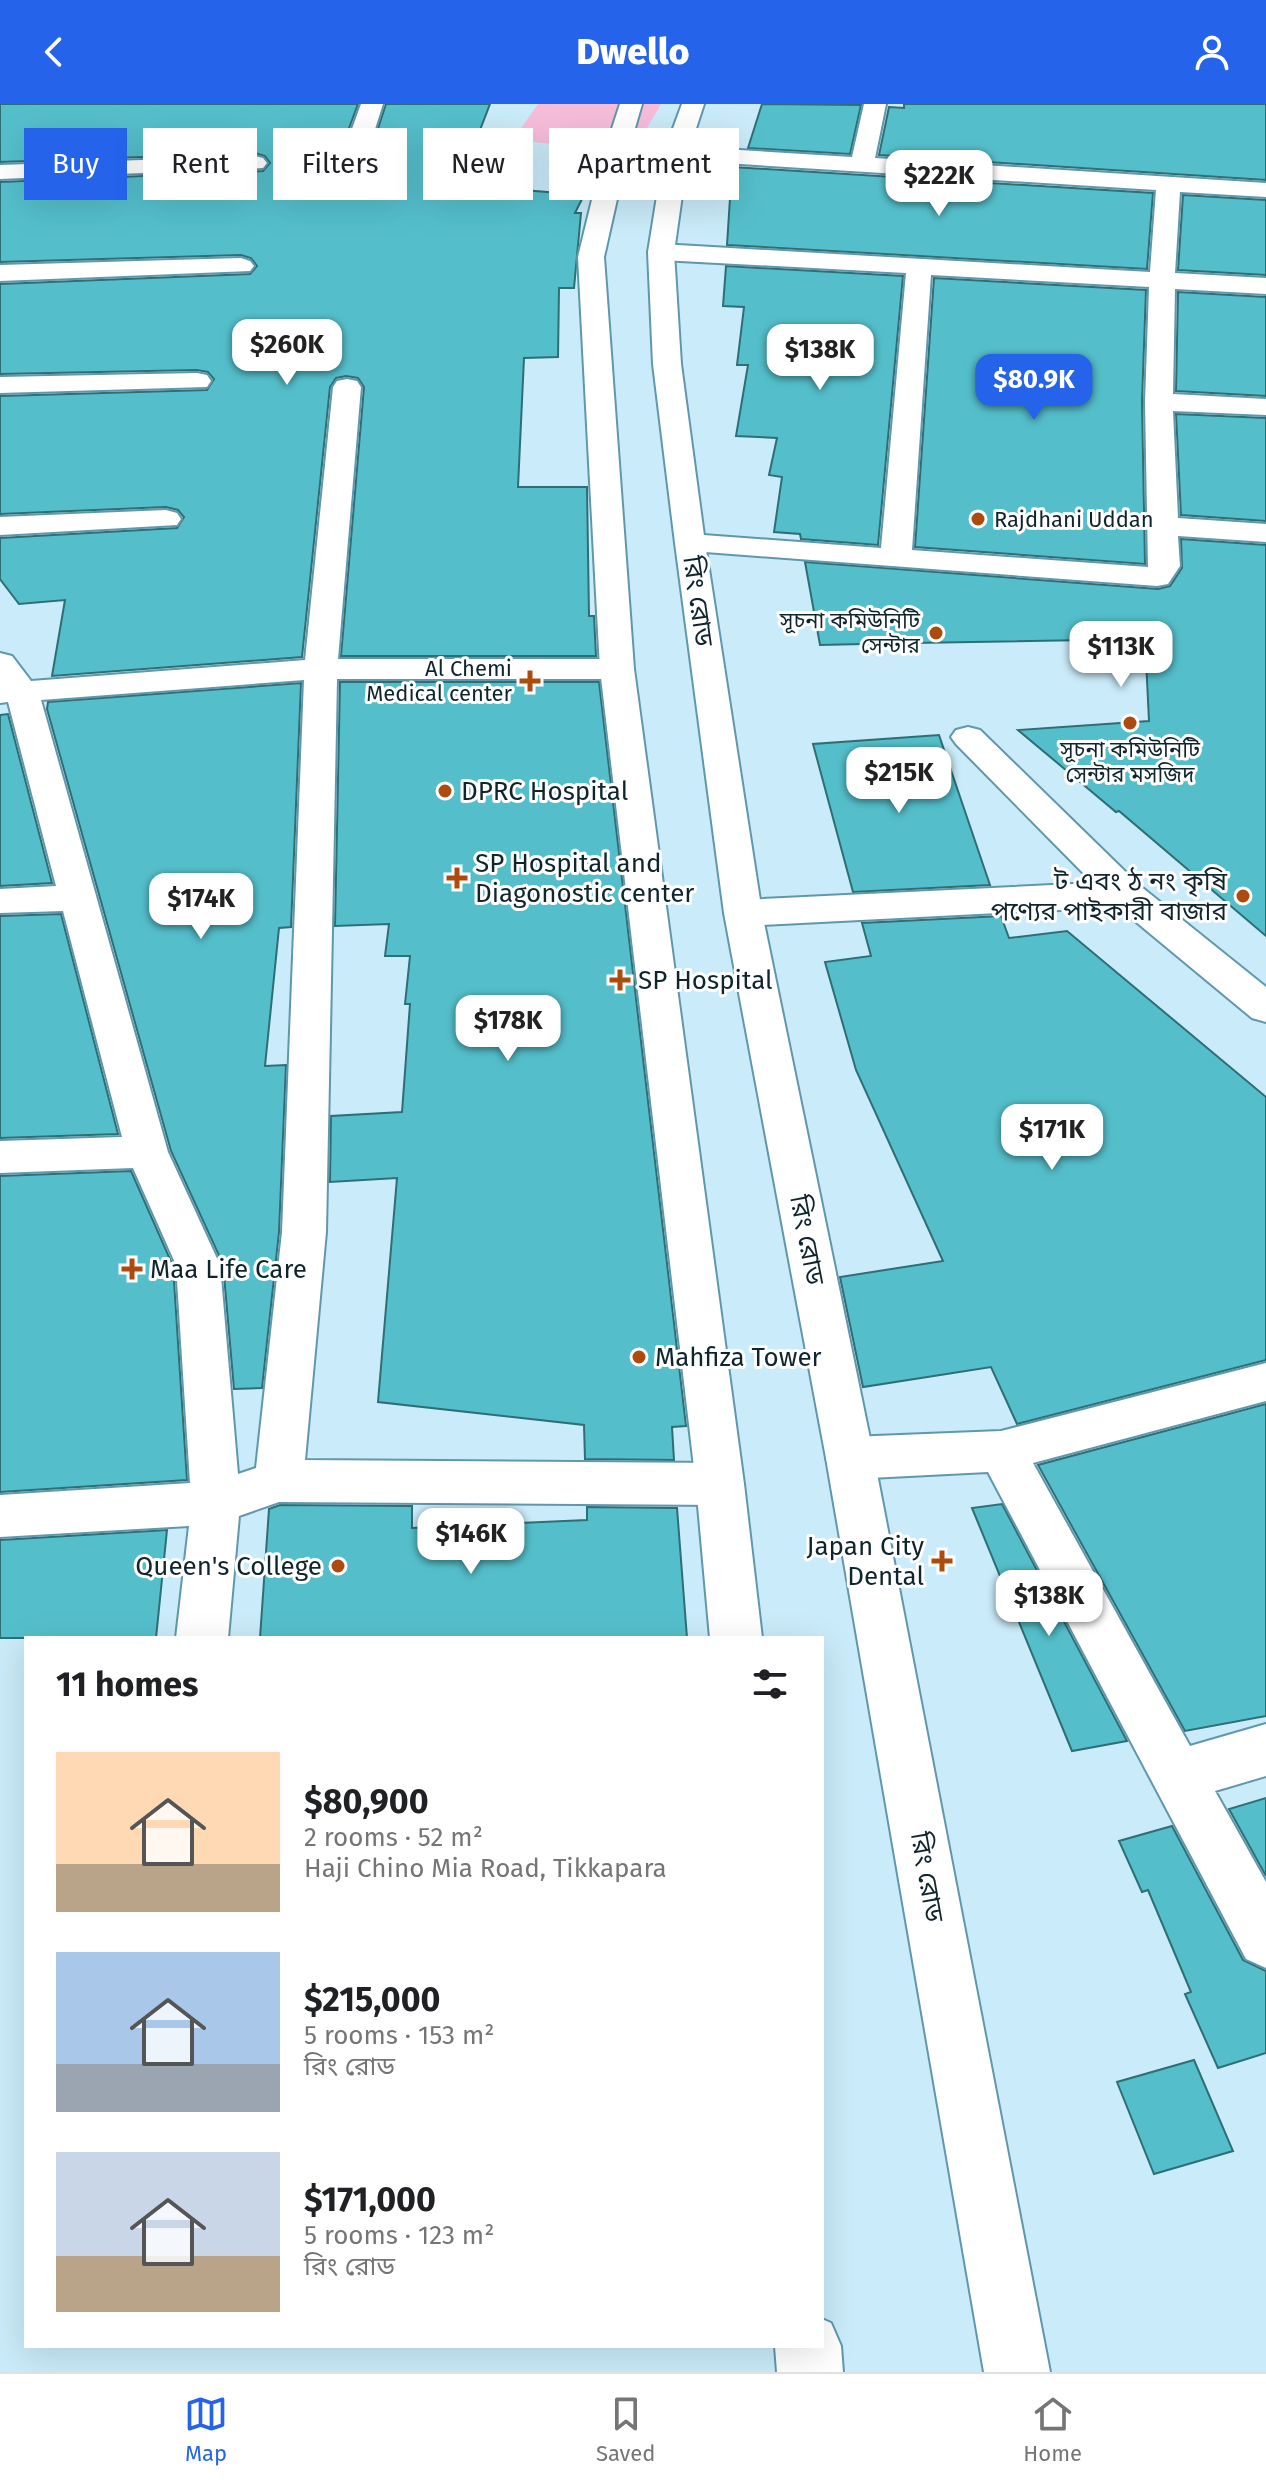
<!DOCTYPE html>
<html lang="en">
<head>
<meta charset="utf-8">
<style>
	:root { --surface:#fff; --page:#f2f2f2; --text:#202124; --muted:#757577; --line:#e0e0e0; --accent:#2563eb }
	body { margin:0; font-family:"Fira Sans","Noto Sans Bengali",sans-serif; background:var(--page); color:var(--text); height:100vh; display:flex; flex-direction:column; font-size:30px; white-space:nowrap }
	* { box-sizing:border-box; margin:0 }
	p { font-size:26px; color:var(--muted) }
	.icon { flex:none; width:44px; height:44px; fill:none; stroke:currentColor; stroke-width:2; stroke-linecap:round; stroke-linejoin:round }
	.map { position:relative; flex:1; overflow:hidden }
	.panel { position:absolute; left:24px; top:1532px; width:800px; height:712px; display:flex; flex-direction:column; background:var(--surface); border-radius:0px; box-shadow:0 8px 32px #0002 }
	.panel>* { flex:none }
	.hud { position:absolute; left:24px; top:24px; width:800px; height:72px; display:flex; gap:16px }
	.price { position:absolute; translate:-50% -68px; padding:0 18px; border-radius:16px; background:#fff; color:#222; font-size:26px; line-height:52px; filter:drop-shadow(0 2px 4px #0008) }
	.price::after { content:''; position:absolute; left:50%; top:48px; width:24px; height:18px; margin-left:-12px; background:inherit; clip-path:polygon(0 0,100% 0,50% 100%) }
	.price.active { background:var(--accent); color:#fff }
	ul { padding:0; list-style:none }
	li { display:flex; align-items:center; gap:24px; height:200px; padding:0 32px }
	li span { display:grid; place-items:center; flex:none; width:224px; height:160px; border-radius:0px; color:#555 }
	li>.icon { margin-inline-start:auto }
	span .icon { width:96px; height:96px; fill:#fffc; stroke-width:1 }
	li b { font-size:34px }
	h2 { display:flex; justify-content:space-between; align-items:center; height:96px; padding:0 32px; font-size:34px }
	.tag { padding:0 28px; border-radius:0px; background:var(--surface); box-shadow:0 8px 32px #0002; font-size:28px; line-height:72px }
	.tag.active { background:var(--accent); color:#fff }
	header { display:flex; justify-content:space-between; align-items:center; height:104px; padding:0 32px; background:var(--accent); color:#fff; font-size:36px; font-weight:800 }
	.dock { display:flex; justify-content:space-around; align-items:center; height:112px; border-top:2px solid var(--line); background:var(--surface); font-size:22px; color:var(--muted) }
	.dock a { display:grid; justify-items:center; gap:4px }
	.dock .active { color:var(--accent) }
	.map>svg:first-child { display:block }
</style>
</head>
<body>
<header><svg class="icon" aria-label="back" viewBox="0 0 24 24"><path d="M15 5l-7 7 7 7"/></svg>Dwello<svg class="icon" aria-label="person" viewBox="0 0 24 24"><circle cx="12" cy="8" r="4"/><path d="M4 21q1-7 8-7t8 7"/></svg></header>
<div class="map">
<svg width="1266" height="2268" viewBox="0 0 1266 2268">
	<rect width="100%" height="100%" fill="#caebf9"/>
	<path fill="#f6bddb" d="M538,0h123l-28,48 -120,-12z"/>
	<path fill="#54bfcb" stroke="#2e6e75" stroke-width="2" d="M0,0h358l-16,43 7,9h16l6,-6 15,-46h104l-25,65h26l-2,14 37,2 -2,5 60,5 -9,18h6l-7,75h-15l-1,69 -34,1 -6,129h69l2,129h5l2,40h-255l23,-269 -6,-9 -12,-2 -10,2 -6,9 -28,270 -250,19 13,-76 -46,4 -19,-25v-41l177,-10 7,-11 -6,-7 -12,-3 -166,7v-118l207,-6 7,-11 -6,-7 -11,-2 -197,4v-90l250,-10 7,-8 -6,-8 -10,-3 -241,7v-80l263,-11 7,-8 -5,-7 -10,-3 -255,9z
		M762,0l99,1 -11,49 -102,-6z
		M904,0h362v76l-387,-25 10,-48 15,1z
		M732,63l421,26 -6,76 -420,-24z
		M1183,91l83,5v75l-88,-5z
		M726,162l177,10 -25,269 -77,-6 -1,-5 -26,-2 8,-55 -13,-2 8,-37 -41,-2 12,-71h-11l7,-58 -21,-1z
		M934,174l212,12 -4,112 3,162 -230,-17z
		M1178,188l88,5v99l-90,-5z
		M1176,310l90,4v103l-85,-6z
		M1181,435l85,6v391l-147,-125 -3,1 -98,-82 131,-9 -4,-82 -232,4 -9,-7 3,7 -87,2 -15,-83 353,27 12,-3 12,-18z
		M340,578h259l87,744 -14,1 2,33 -89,-1 -1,-34 -206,-23 19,-224 -67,4 1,-66 71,-4 8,-108h-5l5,-48h-25l4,-32 -54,2z
		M301,579l-10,244 -12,1 -14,138 21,-1 -7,167 -17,156 -28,1 -11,-125 -52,-113 -124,-442 1,-7z
		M8,610l44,169 -52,3v-171z
		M939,631l51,150 -137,7 -40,-148z
		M61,810l57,220 -118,4v-222z
		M1001,812l8,22 58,-7 199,166v263l-249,64 -26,-57 -128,20 -23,-110 103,-16 -87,-191 -31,-108 46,-6 -9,-33z
		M131,1067l42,95 14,214 -187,12v-316z
		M1266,1300v312l-81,15 -147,-266z
		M1002,1400l125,237 -55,10 -100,-243z
		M280,1401l132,1v22l175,-8v-13l90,1 10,130h-427l9,-129z
		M167,1426l-11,108h-156v-98z
		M1266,1694v78l-37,-67z
		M1172,1722l71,134 23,11v82l-48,15 -33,-74 6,-2 -43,-102 -6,2 -23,-51z
		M1194,1956l39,91 -79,23 -37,-92z"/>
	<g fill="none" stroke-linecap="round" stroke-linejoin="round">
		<defs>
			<path id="minor" d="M361,0h22l-14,44 -4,5h-16l-4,-5z
				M864,0h22l-11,54 391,25v14l-86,-5 -5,81 91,5v16l-91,-5 -2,105 93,5v16l-93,-4 5,107 88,6v18l-88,-6 2,30 -12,18 -11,2 -478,-36 -4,-7 4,-7 11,-2 191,14 25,-275 -245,-13 -9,-3 -4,-5 4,-5 9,-3 489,28 6,-82 -480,-30 -8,-2 -4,-5 4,-5 8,-2 176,11zM931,171l218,12 -4,115 3,165 -236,-17z
				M255,52l8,2 4,5 -4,5 -263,11v-14z
				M241,154l9,3 4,5 -4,5 -250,10v-16z
				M197,269l10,2 4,6 -4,6 -207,6v-16z
				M347,275l10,2 4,6 -23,272h279l12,3 5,7 -5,7 -12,3h-280l-11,553 -21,228 415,3 17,6 7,15 -7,15 -17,6 -441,-3 -40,14 -11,122h-52l13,-112 -189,11v-42l190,-12 -14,-218 -43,-97 -133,5v-32l122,-4 -59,-226 -63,2v-24l56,-3 -48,-184 -8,1v-50l12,3 19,25 274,-21 28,-273 4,-6zM304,576l-22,552 -26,236 -18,6 -18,-209 -52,-113 -127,-452z
				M166,406l11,3 4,6 -4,6 -177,10v-18z
				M968,623l12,3 159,155 127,102v35l-14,-4 -134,-111 -375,19 -13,-4 -6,-9 6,-9 13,-4 350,-17 -137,-139 -5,-7 5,-7z
				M1266,1259v38l-233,62 157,283 76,-22v52l-51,15 51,91v86l-20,-9 -258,-487 -138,7 -17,-6 -7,-15 7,-15 17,-6 151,-6z"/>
			<path id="secondary" d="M620,0h22l-16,55 -22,98 30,412 110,815 18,154h-52l-14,-154 -96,-815 -22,-412 24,-98z
				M682,0h22l-16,49 -14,99 7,112 24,179 57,370 112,545 176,914h-66l-158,-914 -102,-545 -49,-370 -22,-179 -5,-112 16,-99z
				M822,2215l9,4 10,23 2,26h-66l-2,-26h47z"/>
		</defs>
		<use href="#minor" stroke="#6197ac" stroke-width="4"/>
		<use href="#secondary" stroke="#6197ac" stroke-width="4"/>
		<use href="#minor" fill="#fff" fill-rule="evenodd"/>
		<use href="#secondary" fill="#fff" fill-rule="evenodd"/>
	</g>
	<g fill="#ad4b0f" stroke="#fff" stroke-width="3">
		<circle cx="978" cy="415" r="8"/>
		<circle cx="936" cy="529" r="8"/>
		<path d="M526 565h8v8h8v8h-8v8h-8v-8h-8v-8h8z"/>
		<circle cx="1130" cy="619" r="8"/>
		<circle cx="445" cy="687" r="8"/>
		<path d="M453 762h8v8h8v8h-8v8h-8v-8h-8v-8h8z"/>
		<circle cx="1243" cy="792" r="8"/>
		<path d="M616 864h8v8h8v8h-8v8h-8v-8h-8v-8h8z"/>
		<path d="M128 1153h8v8h8v8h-8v8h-8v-8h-8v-8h8z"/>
		<circle cx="639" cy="1253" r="8"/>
		<path d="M938 1445h8v8h8v8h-8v8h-8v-8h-8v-8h8z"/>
		<circle cx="338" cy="1462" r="8"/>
	</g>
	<g text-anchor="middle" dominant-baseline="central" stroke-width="6" stroke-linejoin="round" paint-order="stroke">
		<g font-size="22" fill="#0f252e" stroke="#fff" text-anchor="end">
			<text x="994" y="415" text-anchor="start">Rajdhani Uddan</text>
			<text x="920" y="516">সূচনা কমিউনিটি<tspan x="920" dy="25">সেন্টার</tspan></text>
			<text x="512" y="564">Al Chemi<tspan x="512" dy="25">Medical center</tspan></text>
			<text x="1130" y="645" text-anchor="middle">সূচনা কমিউনিটি<tspan x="1130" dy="25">সেন্টার মসজিদ</tspan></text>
		</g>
		<g font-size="26" fill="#0f252e" stroke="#fff">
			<text transform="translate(698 497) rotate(82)">রিং রোড</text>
			<text transform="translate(807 1136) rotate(79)">রিং রোড</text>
			<text transform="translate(927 1773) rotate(80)">রিং রোড</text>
		</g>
		<g font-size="26" fill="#0f252e" stroke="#fff" text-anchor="start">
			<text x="461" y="687">DPRC Hospital</text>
			<text x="475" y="759">SP Hospital and<tspan x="475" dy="30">Diagonostic center</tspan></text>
			<text x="1227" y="777" text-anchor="end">ট এবং ঠ নং কৃষি<tspan x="1227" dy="30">পণ্যের পাইকারী বাজার</tspan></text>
			<text x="638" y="876">SP Hospital</text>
			<text x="150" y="1165">Maa Life Care</text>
			<text x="655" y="1253">Mahfiza Tower</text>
			<text x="924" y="1442" text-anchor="end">Japan City<tspan x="924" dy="30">Dental</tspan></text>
			<text x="322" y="1462" text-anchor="end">Queen's College</text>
		</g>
	</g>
</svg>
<b class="price" style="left:939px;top:114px">$222K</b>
<b class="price" style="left:287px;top:283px">$260K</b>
<b class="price" style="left:820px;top:288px">$138K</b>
<b class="price active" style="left:1034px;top:318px">$80.9K</b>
<b class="price" style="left:1121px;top:585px">$113K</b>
<b class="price" style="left:899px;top:711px">$215K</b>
<b class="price" style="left:201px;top:837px">$174K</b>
<b class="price" style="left:508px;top:959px">$178K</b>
<b class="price" style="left:1052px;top:1068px">$171K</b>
<b class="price" style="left:471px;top:1472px">$146K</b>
<b class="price" style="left:1049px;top:1534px">$138K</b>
<div class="hud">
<a class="tag active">Buy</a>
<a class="tag">Rent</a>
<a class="tag">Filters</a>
<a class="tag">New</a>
<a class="tag">Apartment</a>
</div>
<section class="panel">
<h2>11 homes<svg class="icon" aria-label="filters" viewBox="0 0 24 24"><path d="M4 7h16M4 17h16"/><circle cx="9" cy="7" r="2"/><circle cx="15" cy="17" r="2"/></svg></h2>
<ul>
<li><span style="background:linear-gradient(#ffd9b3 70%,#b9a48a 0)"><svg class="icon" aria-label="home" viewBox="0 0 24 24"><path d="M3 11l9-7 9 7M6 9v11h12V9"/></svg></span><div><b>$80,900</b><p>2 rooms · 52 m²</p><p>Haji Chino Mia Road, Tikkapara</p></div></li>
<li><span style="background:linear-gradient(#a9c7e8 70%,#9aa5b1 0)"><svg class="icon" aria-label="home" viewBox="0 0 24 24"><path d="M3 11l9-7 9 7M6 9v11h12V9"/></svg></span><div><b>$215,000</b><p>5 rooms · 153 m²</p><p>রিং রোড</p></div></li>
<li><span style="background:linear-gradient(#c9d6e8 65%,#b9a48a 0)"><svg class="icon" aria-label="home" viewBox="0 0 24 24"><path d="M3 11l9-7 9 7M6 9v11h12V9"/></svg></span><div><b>$171,000</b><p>5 rooms · 123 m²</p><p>রিং রোড</p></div></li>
</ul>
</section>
</div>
<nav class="dock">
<a class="active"><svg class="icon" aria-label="map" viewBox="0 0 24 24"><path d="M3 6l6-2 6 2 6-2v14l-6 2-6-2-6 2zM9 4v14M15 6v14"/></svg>Map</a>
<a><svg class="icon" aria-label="saved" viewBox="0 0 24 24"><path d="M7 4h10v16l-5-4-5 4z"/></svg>Saved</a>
<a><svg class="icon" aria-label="home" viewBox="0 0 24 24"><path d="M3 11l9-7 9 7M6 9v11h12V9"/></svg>Home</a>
</nav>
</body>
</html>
